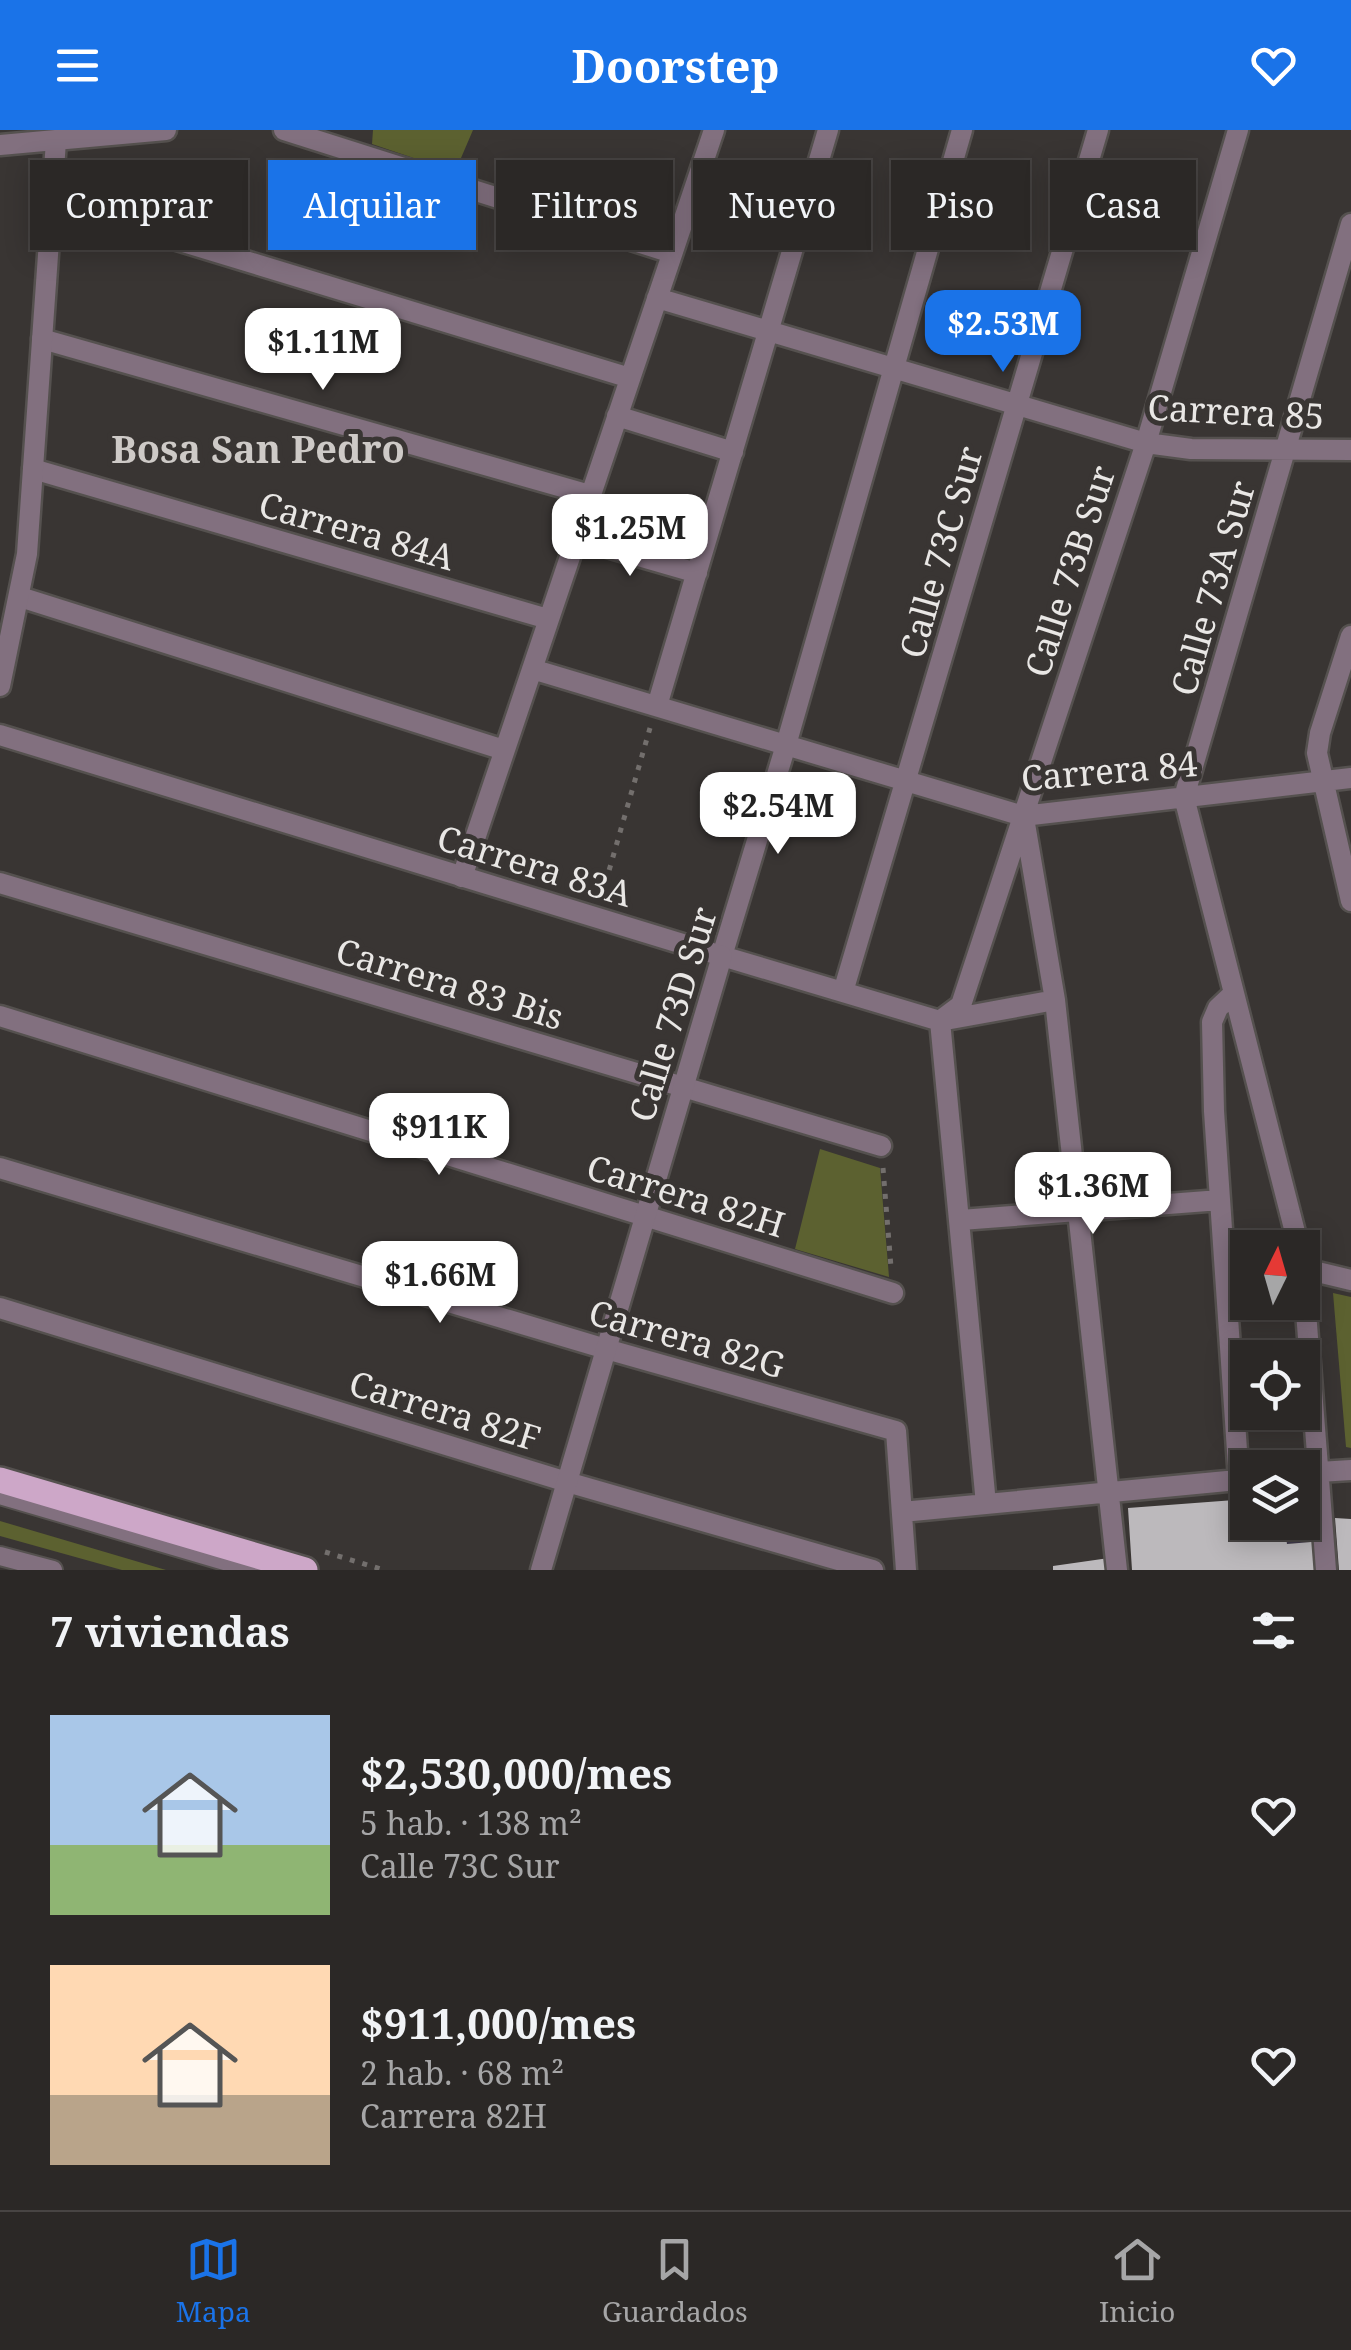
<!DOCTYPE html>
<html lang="es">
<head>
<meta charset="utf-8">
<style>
	:root { --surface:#2b2826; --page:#33302e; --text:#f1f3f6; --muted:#a6a6a7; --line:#474443; --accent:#1a73e8 }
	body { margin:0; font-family:"Noto Serif",serif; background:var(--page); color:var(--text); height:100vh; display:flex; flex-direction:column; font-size:38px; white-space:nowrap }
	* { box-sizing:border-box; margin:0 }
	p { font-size:32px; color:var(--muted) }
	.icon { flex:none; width:55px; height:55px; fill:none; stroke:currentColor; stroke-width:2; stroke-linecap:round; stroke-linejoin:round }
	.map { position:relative; height:1440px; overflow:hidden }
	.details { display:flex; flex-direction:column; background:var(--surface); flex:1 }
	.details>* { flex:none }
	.top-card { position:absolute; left:30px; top:30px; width:1292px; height:90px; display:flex; gap:20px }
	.needle { width:65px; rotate:5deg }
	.buttons { position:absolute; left:1230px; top:1100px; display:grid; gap:20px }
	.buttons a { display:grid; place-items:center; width:90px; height:90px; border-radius:0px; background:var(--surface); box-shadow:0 5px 25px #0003,0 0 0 2px var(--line); font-size:50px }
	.price { position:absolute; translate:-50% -85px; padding:0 22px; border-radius:20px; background:#fff; color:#222; font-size:32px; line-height:65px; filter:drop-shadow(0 2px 5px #0008) }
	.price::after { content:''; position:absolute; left:50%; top:60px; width:30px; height:22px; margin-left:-15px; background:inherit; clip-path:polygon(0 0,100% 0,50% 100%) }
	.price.current { background:var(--accent); color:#fff }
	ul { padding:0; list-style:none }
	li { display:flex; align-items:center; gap:30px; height:250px; padding:0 50px }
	li span { display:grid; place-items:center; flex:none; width:280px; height:200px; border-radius:0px; color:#555 }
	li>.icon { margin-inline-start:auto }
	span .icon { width:120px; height:120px; fill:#fffc; stroke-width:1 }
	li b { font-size:42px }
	h2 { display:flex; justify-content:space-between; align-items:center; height:120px; padding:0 50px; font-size:42px }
	.tag { padding:0 35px; border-radius:0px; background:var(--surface); box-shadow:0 5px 25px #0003,0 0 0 2px var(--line); font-size:35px; line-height:90px }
	.tag.current { background:var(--accent); color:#fff }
	header { display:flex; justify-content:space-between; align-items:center; height:130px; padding:0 50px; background:var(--accent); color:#fff; font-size:45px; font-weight:700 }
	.dock { display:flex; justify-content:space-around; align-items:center; height:140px; border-top:2px solid var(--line); background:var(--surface); font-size:28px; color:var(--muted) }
	.dock a { display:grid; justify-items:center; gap:5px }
	.dock .current { color:var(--accent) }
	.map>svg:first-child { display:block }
</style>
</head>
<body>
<header><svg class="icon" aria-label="menu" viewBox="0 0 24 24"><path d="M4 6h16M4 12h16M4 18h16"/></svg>Doorstep<svg class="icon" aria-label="heart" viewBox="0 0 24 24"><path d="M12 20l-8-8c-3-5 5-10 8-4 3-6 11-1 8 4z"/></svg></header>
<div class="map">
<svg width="1351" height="1440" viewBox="0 0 1351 1440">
	<rect width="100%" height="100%" fill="#393533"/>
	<path fill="#403a4c" d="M1316,1364l7,47 -36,3 -3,-21 18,-1 1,-26z"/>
	<path fill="#5c6130" d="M373,0h100l-18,42 -83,-28z
		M820,1019l60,19 9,109 -94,-28z
		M1333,1163l18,4v151l-5,-1z
		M0,1391l166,49h-44l-122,-34z"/>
	<path fill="#bcb9bc" d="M1248,1369v23h36l3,22 36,-3 2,29h-193l-4,-62z
		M1335,1388l16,1v51h-12z
		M1109,1428l2,12h-58v-4z"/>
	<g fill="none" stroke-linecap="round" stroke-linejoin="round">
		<defs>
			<path id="service" d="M0,1365l255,75
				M0,1426l53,14"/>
			<path id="minor" d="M284,0l388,123
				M962,0l-176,615 -64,211 218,65 115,-21
				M52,72l578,176
				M657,168l489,145 45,6 160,1
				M42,209l548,156
				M617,286l116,36
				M33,339l515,150
				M576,408l121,35
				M20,467l484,153
				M1351,506l-31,97 -3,20 34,148
				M532,539l491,147 328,-38
				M657,576l171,-576
				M1024,688l31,182 62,570
				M462,747l252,-747
				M0,753l881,263
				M843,862l255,-862
				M1234,863l-16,15 -6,14 2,89 25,369
				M0,886l893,277
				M941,890l20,-15 185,-562 92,-313
				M940,891l46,483
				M0,1038l606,181 290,82 10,139
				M961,1090l259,-20
				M1299,1118l-115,-451 167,-573
				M1302,1130l24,310
				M1305,1139l46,11
				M0,1178l567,174 306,88
				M1303,1343l48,-3
				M902,1382l346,-33"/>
			<path id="tertiary" d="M0,15l166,-15
				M0,556l27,-132 29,-413
				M0,605l722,221 -181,614"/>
			<path id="primary" d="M0,1350l305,90"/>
		</defs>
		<use href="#service" stroke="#55514f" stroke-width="22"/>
		<use href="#minor" stroke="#55514f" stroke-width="25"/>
		<use href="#tertiary" stroke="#55514f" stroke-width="25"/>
		<use href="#primary" stroke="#55514f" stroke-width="30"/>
		<path stroke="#736f6d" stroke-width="5" stroke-dasharray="5 8" stroke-linecap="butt" d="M602,765l48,-167
			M883,1038l8,99
			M325,1422l59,18"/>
		<use href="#service" stroke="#82707f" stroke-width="18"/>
		<use href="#minor" stroke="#82707f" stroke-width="20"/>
		<use href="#tertiary" stroke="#82707f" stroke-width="20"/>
		<use href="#primary" stroke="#cda7c8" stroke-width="25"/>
	</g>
	<g text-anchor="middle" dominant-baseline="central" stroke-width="10" stroke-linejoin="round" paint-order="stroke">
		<g font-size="35" fill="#e9e7e5" stroke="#393533">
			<text transform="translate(1236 281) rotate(3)">Carrera 85</text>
			<text transform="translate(357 400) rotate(16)">Carrera 84A</text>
			<text transform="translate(940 422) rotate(-74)">Calle 73C Sur</text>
			<text transform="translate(1069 441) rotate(-72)">Calle 73B Sur</text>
			<text transform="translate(1212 458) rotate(-74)">Calle 73A Sur</text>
			<text transform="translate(1109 640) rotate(-5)">Carrera 84</text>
			<text transform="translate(535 735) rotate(17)">Carrera 83A</text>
			<text transform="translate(450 853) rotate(17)">Carrera 83 Bis</text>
			<text transform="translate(672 884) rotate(-73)">Calle 73D Sur</text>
			<text transform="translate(686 1065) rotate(17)">Carrera 82H</text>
			<text transform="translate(687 1208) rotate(16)">Carrera 82G</text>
			<text transform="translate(445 1280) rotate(17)">Carrera 82F</text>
		</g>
		<g font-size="38" font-weight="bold" fill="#cecac7" stroke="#393533">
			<text x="258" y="318">Bosa San Pedro</text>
		</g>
	</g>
</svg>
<div class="buttons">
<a><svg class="needle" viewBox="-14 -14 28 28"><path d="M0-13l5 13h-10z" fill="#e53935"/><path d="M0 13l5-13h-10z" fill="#a6a6a7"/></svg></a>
<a><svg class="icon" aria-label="locate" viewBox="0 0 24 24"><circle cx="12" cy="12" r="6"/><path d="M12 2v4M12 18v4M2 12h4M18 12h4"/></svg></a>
<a><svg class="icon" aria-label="layers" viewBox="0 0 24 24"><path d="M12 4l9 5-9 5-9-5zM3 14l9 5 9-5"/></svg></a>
</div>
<b class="price current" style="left:1003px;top:245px">$2.53M</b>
<b class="price" style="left:323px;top:263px">$1.11M</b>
<b class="price" style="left:630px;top:449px">$1.25M</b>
<b class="price" style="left:778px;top:727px">$2.54M</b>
<b class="price" style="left:439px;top:1048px">$911K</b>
<b class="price" style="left:1093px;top:1107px">$1.36M</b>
<b class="price" style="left:440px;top:1196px">$1.66M</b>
<div class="top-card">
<a class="tag">Comprar</a>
<a class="tag current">Alquilar</a>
<a class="tag">Filtros</a>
<a class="tag">Nuevo</a>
<a class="tag">Piso</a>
<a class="tag">Casa</a>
</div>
</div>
<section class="details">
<h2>7 viviendas<svg class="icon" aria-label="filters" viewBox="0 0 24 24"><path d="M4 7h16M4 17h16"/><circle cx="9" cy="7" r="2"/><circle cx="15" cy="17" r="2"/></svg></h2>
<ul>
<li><span style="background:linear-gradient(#a9c7e8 65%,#8fb573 0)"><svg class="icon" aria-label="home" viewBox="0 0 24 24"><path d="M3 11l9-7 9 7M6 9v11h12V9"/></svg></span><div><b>$2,530,000/mes</b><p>5 hab. · 138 m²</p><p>Calle 73C Sur</p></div><svg class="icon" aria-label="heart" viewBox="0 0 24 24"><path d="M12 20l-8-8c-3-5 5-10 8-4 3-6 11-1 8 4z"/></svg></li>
<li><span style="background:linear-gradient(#ffd9b3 65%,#b9a48a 0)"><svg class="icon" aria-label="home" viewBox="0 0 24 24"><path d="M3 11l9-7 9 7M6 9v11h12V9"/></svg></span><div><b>$911,000/mes</b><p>2 hab. · 68 m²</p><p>Carrera 82H</p></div><svg class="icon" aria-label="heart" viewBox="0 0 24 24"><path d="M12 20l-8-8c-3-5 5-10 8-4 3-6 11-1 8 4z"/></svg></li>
</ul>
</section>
<nav class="dock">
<a class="current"><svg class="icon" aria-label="map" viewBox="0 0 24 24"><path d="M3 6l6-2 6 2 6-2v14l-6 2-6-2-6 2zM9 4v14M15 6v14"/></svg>Mapa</a>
<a><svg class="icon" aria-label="saved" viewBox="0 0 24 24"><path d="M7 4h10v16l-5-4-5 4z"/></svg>Guardados</a>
<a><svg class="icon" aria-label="home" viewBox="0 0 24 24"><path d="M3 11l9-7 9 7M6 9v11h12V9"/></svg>Inicio</a>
</nav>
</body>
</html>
